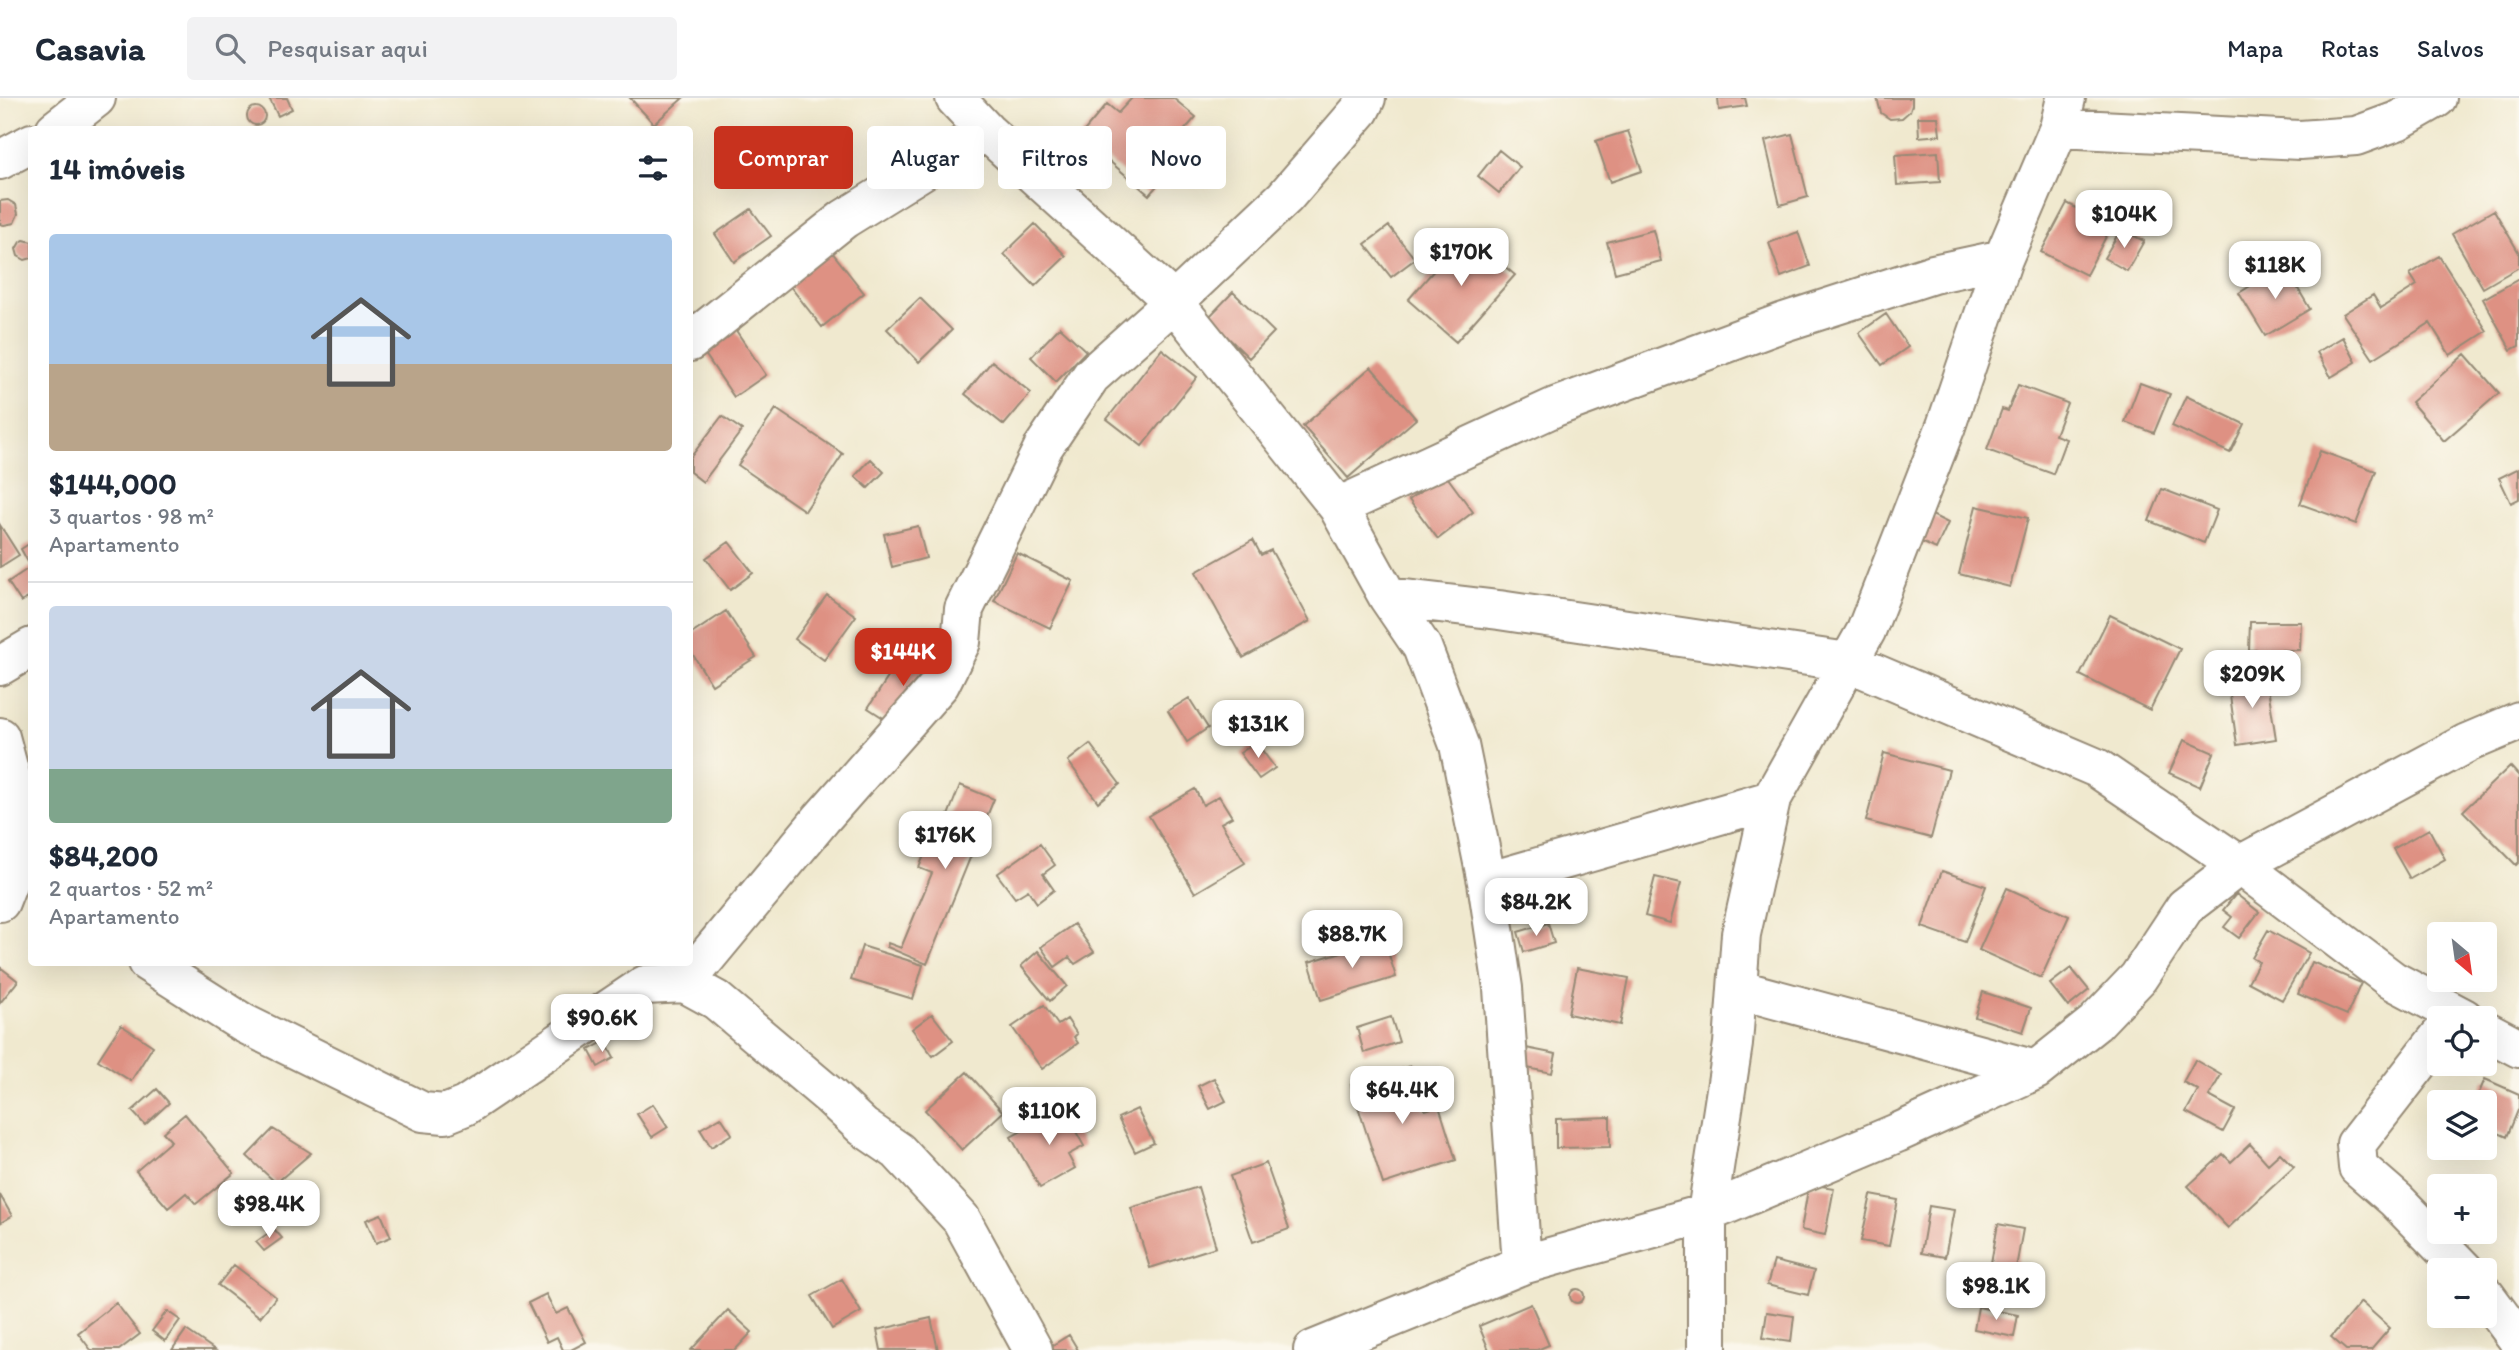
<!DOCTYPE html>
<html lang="pt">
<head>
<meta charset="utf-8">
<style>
	:root { --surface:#fff; --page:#f2f2f3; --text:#1f2937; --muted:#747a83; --line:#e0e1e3; --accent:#c8321e }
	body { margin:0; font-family:Itim,sans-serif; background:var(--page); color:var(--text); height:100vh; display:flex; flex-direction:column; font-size:26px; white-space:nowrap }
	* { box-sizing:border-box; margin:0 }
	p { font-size:23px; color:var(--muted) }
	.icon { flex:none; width:38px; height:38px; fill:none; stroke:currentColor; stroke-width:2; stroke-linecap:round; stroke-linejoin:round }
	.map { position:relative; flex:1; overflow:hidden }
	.drawer { position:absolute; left:28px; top:28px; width:665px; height:840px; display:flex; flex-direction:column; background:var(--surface); border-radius:7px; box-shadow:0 7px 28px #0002 }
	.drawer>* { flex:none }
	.hud { position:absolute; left:714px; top:28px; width:665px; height:63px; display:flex; gap:14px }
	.needle { width:46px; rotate:151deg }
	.buttons { position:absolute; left:2427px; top:824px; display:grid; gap:14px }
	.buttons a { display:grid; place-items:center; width:70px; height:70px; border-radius:7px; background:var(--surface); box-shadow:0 7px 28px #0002; font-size:35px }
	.price { position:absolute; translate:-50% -60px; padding:0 16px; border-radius:14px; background:#fff; color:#222; font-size:23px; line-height:46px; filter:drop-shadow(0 2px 4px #0008) }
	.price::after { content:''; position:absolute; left:50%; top:42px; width:21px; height:16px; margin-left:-10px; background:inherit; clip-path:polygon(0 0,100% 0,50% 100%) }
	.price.active { background:var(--accent); color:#fff }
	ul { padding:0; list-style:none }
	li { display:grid; align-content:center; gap:14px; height:371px; padding:0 21px }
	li+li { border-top:2px solid var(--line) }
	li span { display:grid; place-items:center; height:217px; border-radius:7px; color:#555 }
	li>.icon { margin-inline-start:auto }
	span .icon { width:126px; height:126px; fill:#fffc; stroke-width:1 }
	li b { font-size:30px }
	h2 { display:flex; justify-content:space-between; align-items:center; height:84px; padding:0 21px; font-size:30px }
	.chip { padding:0 24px; border-radius:7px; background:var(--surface); box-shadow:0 7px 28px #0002; font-size:24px; line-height:63px }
	.chip.active { background:var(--accent); color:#fff }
	header { display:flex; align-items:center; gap:42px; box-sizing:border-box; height:98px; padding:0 35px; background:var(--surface); border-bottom:2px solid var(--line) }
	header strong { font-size:33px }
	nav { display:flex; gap:38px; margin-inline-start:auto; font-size:24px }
	.search { width:490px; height:63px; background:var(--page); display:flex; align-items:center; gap:18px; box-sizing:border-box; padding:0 24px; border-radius:7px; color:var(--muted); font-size:26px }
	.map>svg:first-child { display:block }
</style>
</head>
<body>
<header>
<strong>Casavia</strong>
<div class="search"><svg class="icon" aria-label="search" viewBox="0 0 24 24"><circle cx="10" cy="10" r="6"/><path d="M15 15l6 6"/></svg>Pesquisar aqui</div>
<nav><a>Mapa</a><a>Rotas</a><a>Salvos</a></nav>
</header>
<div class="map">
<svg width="2519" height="1252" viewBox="0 0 2519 1252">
	<rect width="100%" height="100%" fill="#fbf7ec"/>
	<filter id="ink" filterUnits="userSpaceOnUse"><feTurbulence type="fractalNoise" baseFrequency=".0143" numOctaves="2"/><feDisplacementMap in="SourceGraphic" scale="14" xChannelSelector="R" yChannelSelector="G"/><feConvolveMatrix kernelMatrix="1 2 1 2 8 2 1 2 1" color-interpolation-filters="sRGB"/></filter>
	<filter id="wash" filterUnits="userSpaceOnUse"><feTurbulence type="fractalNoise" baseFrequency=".00686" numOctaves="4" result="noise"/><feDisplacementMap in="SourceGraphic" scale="28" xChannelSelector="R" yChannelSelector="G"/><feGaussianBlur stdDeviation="1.57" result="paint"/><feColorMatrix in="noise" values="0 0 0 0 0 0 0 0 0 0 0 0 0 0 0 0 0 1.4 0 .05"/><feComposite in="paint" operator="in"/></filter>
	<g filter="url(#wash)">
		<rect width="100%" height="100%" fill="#f0e9cf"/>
		<g id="blocks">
			<path fill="#de9183" d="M269,0h18l5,11 -14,7z
				M630,0h53l-29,26z
				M1132,0h41l23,19 -22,25 12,10 -37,43 -69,-59 27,-32 11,9z
				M1718,0h27l2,8 -28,4z
				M1877,0h35v7l-2,6 -8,7 -12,1 -9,-6z
				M247 18a9 9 0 1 1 18 0a9 9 0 1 1-18 0Z
				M1918,19h20l2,18 -21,2z
				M1628,33l14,40 -32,11 -14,-41z
				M1792,36l16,63 -28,8 -15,-64z
				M1499,52l21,17 -21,26 -21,-17z
				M1938,54l2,30 -43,3 -2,-30z
				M8,102l8,5 2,9 -4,9 -10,2 -4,-1v-23z
				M2067,105l44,24 -25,48 -45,-23z
				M751,111l20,27 -37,26 -19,-28z
				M2494,112l25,43v14l-36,21 -31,-54z
				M1035,126l31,32 -31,30 -31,-32z
				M1389,128l26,33 -24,18 -26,-33z
				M2121,131l23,12 -17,30 -23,-13z
				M1653,132l8,31 -46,12 -8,-31z
				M1798,134l12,34 -29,11 -12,-34z
				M1466,136l49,41 -59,67 -48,-42z
				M24,142l8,2v16l-7,2 -7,-4 -2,-7 4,-7z
				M828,149l36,46 -42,34 -36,-46z
				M2439,158l48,75 -37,24 -20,-32 -57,36 -30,-45 30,-19 8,13 36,-23 -7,-11z
				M2284,167l26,44 -45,27 -26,-43z
				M2519,181v67l-8,4 -28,-51z
				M1233,194l41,40 -25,26 -41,-40z
				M920,200l32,32 -33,32 -32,-33z
				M1886,216l22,33 -26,18 -23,-32z
				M733,228l33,49 -32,22 -33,-49z
				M1060,229l26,24 -30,31 -25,-25z
				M2343,239l13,25 -25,15 -14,-25z
				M1162,251l35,28 -55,69 -35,-27z
				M2465,256l34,39 -55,48 -33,-39z
				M992,263l39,32 -27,32 -39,-31z
				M1371,269l45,52 -68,59 -45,-52z
				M2140,285l30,11 -16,39 -29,-11z
				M2018,287l49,18 -12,32 11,4 -13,35 -66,-24 15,-41 6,2z
				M2186,298l58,28 -14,29 -58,-27z
				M776,311l67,45 -38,57 -67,-46z
				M722,318l20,14 -39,52 -13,-10v-14z
				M2320,353l56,20 -20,53 -56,-20z
				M871,361l13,13 -16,16 -13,-12z
				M2519,370v31l-8,4 -12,-25z
				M1445,376l28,38 -35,27 -29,-39z
				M2162,391l55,21 -13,33 -55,-22z
				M1976,408l52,12 -18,69 -51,-13z
				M1926,414l22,11 -12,26 -23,-11z
				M0,427l19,30 -19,12z
				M918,428l8,32 -34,9 -8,-33z
				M1253,442l8,15 10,-5 39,71 -67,37 -47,-86z
				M32,444v18l-4,2 -7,-13z
				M729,444l24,31 -23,17 -24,-32z
				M1017,455l56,28 -23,47 -56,-27z
				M32,468v30l-11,6 -13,-20z
				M827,497l29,21 -32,44 -29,-21z
				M726,513l30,46 -44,28 -22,-35v-15z
				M2110,517l70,34 -30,61 -70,-35z
				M2250,524h51l-1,28h-51z
				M908,549l31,20 -40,61 -31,-20z
				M2266,577l10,64 -39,6 -9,-64z
				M1189,600l19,30 -21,14 -19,-31z
				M2184,642l30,13 -14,34 -31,-14z
				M1256,644l19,26 -16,11 -19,-26z
				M1090,646l30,40 -22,18 -30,-41z
				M1884,655l65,17 -18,68 -65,-17z
				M2510,668l9,10v86l-3,3 -53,-54z
				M960,687l34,14 -67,165 -40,-17 1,-4 13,5 31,-75 -13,-5 12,-30 7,3z
				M1195,691l8,16 16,-9 13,21 -11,6 24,40 -50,30 -46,-77z
				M2429,731l16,30 -35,20 -17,-30z
				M1040,746l15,21 -12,9 11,16 -17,13 -9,-13 -13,8 -18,-24z
				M1942,773l44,15 -21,56 -43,-15z
				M1655,779l26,6 -11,40 -25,-7z
				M2007,790l62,28 -28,62 -62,-28z
				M2236,796l23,18 -20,26 -15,-11 8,-10 -9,-7z
				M1548,825l6,20 -30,9 -6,-20z
				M1074,826l20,28 -19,12 -6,-7 -14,10 -14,-20z
				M2268,832l41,23 -27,47 -34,-18 11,-20 -7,-4z
				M1384,841l12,38 -75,23 -12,-38z
				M862,848l61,19 -10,34 -62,-19z
				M1038,853l29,35 -17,15 -29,-35z
				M2312,864l49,21 -14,32 -49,-21z
				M0,869l18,14 -18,22z
				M1577,870l52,10 -9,47 -52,-11z
				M2071,870l18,22 -21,17 -18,-23z
				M1983,894l48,16 -8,24 -48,-15z
				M1044,907l14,20 9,-6 10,15 -3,3 4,6 -36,26 -30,-42z
				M932,916l21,27 -20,15 -21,-27z
				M1391,919l8,25 -35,11 -7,-25z
				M121,927l32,21 -22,35 -33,-21z
				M605,943l9,17 -16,9 -9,-17z
				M1526,950l30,6 -4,19 -30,-6z
				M2195,962l26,15 -12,21 26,14 -12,22 -37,-20 12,-22 -15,-8z
				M1411,968l14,44 14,-4 17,54 -73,24 -32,-99z
				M967,974l36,40 -41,38 -37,-40z
				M1214,980l12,23 -16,8 -12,-23z
				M2485,981l34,15v14l-12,29 -22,-10v-25h-10z
				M157,991l12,14 -24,22 -13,-14z
				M653,1006l15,23 -16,10 -15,-23z
				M1063,1010l21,38 -16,9 7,13 -35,20 -29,-51z
				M1137,1011l17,34 -19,9 -17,-34z
				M185,1016l49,59 -38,31 -10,-11 -18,15 -32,-37 35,-30 -8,-9z
				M721,1019l11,17 -21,13 -11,-18z
				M1610,1019v30l-54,1v-29z
				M273,1031l38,24 -35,30 -29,-27z
				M2250,1046l18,20 12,-11 14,14 -66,61 -40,-42 35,-32 8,8z
				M1266,1065l23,66 -36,13 -23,-66z
				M1809,1086l25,4 -9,47 -24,-5z
				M1198,1089l18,60 -66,21 -19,-60z
				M0,1097l12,21 -12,7z
				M1871,1097l27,5 -9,46 -28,-5z
				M1929,1108l25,4 -9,47 -24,-4z
				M381,1116l10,23 -15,6 -10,-23z
				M1998,1126l25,5 -9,50 -25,-5z
				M274,1131l8,9 -18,13 -8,-9z
				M1774,1163l40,10 -6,24 -41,-10z
				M234,1167l42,32 -16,20 -42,-32z
				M842,1181l19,33 -29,17 -20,-33z
				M1570 1198a7 7 0 1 1 14 0a7 7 0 1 1-14 0Z
				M546,1196l10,20 12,-6 18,34 -15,8h-8l-6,-13 -10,5 -19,-39z
				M2361,1204l29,26 -19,22h-25l-15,-13z
				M116,1205l24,31 -21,16h-28l-13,-17z
				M1531,1206l18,41 -12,5h-48l-10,-24z
				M1978,1209l40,8 -4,22 -40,-8z
				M728,1212l24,22 -17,18h-44z
				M167,1213l13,9 -15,21 -13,-10z
				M1767,1214l27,4 -3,26 -28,-4z
				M931,1220l7,32h-57l-4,-20z
				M186,1232l29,20h-43z
				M1069,1237l9,15h-33z"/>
		</g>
	</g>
	<g filter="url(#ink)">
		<use href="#blocks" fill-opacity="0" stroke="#968a76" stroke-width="2"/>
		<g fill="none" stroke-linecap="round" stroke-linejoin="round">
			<defs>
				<path id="street" d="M955,0l31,33 188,171 164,205 50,90 34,50 37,98 28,137 16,106 19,277
					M2059,30l241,12 56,-4 41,-15 40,-23
					M55,32l41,-32
					M0,62l32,-17
					M690,244l154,-123 142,-88
					M1338,409l217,-100 229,-85 149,-48 70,-15
					M1388,499l111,13 349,52 249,106 143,97 152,115 72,38
					M0,568l32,-19
					M0,639l15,56 3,63 -18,46
					M1487,784l284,-82
					M147,864l96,61 180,89 22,2 20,-8 180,-121 40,-2 31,17 114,96 33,31 35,24 63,68 72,131
					M685,885l137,-165 118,-134 21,-42 3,-33 80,-163 47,-70 83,-74 111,-105 75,-87 6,-12
					M1737,891l299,81
					M2485,932l34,18
					M2440,938l-84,108 2,23 38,33 68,70
					M2485,1197l34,46
					M1313,1252l209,-85 185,-52 190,-80 139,-63 59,-47 43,-45 47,-71 55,-42 227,-122 52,-22
					M1707,1252v-137l26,-169 8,-110 30,-134 95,-169 80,-205 57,-167 56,-131 7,-30"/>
			</defs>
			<use href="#street" stroke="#968a76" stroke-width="42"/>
			<use href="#street" stroke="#fff" stroke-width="38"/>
		</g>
	</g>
</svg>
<div class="buttons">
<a><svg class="needle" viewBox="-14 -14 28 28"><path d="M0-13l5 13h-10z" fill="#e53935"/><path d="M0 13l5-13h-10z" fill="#747a83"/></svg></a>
<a><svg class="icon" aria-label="locate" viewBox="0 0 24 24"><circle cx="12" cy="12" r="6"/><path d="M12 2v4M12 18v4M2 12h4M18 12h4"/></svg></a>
<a><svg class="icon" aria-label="layers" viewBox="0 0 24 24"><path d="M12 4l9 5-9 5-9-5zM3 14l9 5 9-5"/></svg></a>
<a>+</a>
<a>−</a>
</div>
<b class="price" style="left:2124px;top:152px">$104K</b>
<b class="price" style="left:1461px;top:190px">$170K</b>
<b class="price" style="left:2275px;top:203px">$118K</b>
<b class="price active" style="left:903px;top:590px">$144K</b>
<b class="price" style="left:2252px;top:612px">$209K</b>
<b class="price" style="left:1258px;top:662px">$131K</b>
<b class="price" style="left:945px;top:773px">$176K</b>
<b class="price" style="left:1536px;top:840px">$84.2K</b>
<b class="price" style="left:1352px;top:872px">$88.7K</b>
<b class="price" style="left:602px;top:956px">$90.6K</b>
<b class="price" style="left:1402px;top:1028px">$64.4K</b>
<b class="price" style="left:1049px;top:1049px">$110K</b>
<b class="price" style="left:269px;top:1142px">$98.4K</b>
<b class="price" style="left:1996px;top:1224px">$98.1K</b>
<div class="hud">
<a class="chip active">Comprar</a>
<a class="chip">Alugar</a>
<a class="chip">Filtros</a>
<a class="chip">Novo</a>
</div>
<section class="drawer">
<h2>14 imóveis<svg class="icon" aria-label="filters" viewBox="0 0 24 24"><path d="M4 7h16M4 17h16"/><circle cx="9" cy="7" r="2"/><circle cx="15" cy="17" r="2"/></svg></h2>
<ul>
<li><span style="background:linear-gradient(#a9c7e8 60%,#b9a48a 0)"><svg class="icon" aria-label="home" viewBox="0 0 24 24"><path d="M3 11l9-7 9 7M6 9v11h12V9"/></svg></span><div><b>$144,000</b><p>3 quartos · 98 m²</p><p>Apartamento</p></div></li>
<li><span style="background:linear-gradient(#c9d6e8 75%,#7fa58c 0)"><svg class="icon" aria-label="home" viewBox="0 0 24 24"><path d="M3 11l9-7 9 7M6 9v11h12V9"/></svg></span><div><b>$84,200</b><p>2 quartos · 52 m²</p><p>Apartamento</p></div></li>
</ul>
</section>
</div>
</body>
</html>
